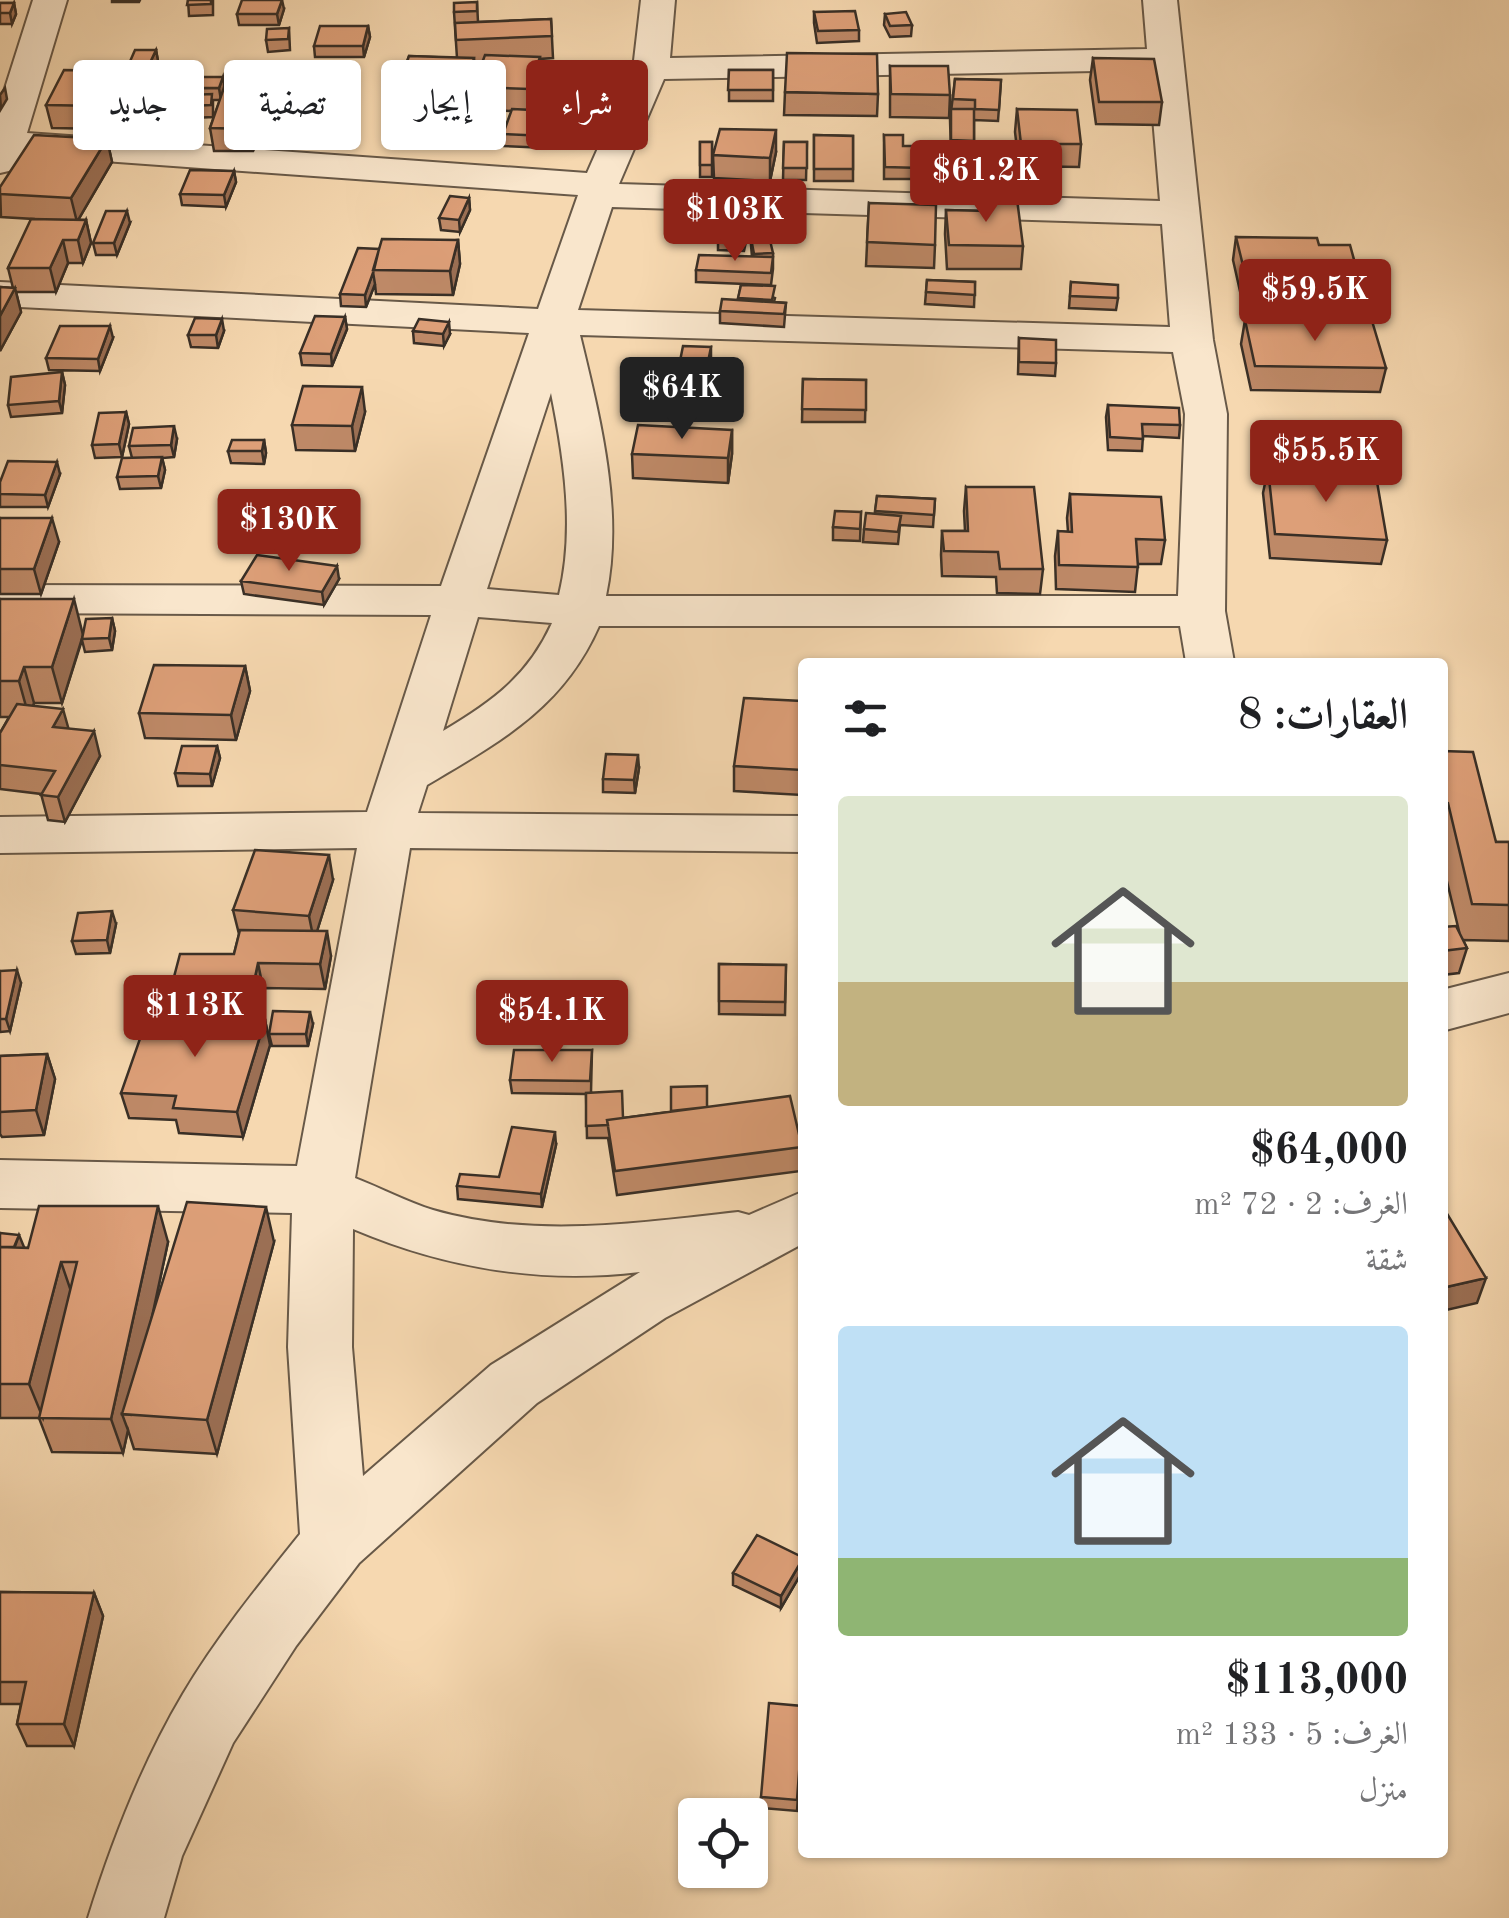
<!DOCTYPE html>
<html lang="ar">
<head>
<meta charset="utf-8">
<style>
	:root { --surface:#fff; --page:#f6f6f6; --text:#202124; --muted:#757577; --accent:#8f2418 }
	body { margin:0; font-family:"Old Standard TT",Amiri,serif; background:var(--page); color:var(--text); direction:rtl; height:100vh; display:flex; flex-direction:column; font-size:38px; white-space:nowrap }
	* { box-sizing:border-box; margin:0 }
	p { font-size:32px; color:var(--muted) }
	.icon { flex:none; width:55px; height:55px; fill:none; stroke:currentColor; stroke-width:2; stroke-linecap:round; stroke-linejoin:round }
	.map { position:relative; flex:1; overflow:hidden; direction:ltr }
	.details { position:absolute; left:798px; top:658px; width:650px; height:1200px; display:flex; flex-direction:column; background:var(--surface); border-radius:10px; box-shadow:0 2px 8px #0004; direction:rtl }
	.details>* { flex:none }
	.guide { position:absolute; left:30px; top:60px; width:618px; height:90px; direction:rtl; display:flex; gap:20px }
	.tools { position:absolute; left:678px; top:1798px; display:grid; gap:20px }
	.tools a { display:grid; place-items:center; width:90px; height:90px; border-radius:10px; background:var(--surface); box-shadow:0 2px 8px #0004; font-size:50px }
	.price { position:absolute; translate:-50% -85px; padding:0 22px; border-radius:10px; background:var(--accent); color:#fff; font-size:32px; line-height:65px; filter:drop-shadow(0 2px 5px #0008) }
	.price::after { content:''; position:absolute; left:50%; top:60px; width:30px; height:22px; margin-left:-15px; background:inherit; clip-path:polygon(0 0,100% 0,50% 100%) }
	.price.active { background:#222; color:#fff }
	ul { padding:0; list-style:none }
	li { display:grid; align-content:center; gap:20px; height:530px; padding:0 40px }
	li span { display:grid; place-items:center; height:310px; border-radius:10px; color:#555 }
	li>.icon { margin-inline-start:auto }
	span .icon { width:180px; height:180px; fill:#fffc; stroke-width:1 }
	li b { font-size:42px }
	h2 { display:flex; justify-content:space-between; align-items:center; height:120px; padding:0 40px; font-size:42px }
	.tag { padding:0 35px; border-radius:10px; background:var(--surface); box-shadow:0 2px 8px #0004; font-size:35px; line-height:90px }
	.tag.active { background:var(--accent); color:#fff }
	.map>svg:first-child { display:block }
</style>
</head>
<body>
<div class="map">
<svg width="1509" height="1918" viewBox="0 0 1509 1918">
	<rect width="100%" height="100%" fill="#f6d8b0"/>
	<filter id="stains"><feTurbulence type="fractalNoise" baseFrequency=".002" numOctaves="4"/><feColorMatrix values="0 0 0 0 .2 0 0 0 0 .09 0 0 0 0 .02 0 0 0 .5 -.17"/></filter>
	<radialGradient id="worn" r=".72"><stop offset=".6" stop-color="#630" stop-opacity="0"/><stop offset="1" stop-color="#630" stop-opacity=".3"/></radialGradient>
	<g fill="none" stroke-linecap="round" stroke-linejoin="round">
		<defs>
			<path id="minor" d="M33,0h34l-40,133 560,40 46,-104 8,-69h34l-5,58 477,-9 -4,-49h34l36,340 14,74 -2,197 9,51h-48l-6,-36h-581c-36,82 -98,115 -172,159l-9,28 384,3v36l-392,-4 -55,330c26,10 52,24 78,32 100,29 204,13 305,2l11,3 53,-23v52l-137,74 -128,85 -178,160 -63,83 -63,97 -51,113 -18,62h-76c24,-77 54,-155 95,-224 34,-57 76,-109 117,-160l-12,-187 4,-134 -292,-5v-48l297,6 60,-318 -357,5v-36l367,-5 64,-197 -431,-2v-28l441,1 88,-253 -529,-27v-24l538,27 40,-114 -557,-40 -8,15 -13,3v-69zM1149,70l11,131 -541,-17 45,-105zM612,207l550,17 8,103 -592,-17zM580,335l593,17 12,62 -7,182h-572c18,-85 -6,-178 -26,-261zM551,393c13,65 24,137 8,202l-72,-6zM478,617l74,6c-24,53 -60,79 -109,108zM353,1229c92,39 186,55 287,43l-149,93 -128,111 -11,-129z
				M1509,973v40l-67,18v-41z"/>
		</defs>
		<use href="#minor" stroke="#685948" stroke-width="4"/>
		<use href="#minor" fill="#f9e6cc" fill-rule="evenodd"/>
	</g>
	<path fill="#be8967" stroke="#392f26" stroke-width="2.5" fill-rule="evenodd" d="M112,0h28l-1,2h-27z
		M188,0h25v15l-24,1z
		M477,2l1,20 73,-3 2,39 -13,1 2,20 -11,31 24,13 -8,25 -43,-2 -1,-12 9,-23 -37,-2 -2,-18 -4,13 -31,-1 2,11 -10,30 -42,-1 -2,-23 23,-64 48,2 -3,-46zM483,61l-7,17 -1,-16z
		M0,3h14l2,11 -4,10h-12z
		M284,9l-5,16h-40l-2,-11z
		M814,12l45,18v11l-42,2 -3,-20z
		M885,14l27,11 -1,11 -21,1 -6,-12z
		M368,26l2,11 -6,20h-49l-1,-11z
		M289,28l1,22 -22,2 -2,-12z
		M156,50l2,11 -5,12h10l1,14 23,12 -10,19 -21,-1 -3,-12 8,-13h-23l-1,-14h-7l-2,-12z
		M1093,58l69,44 -3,23 -63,-1 -6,-44z
		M890,66l60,29 -1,23 -59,-1z
		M729,70h44v31h-44z
		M117,71l4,23 -16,35 -53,-1 -6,-23z
		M250,73l2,17 44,5 -10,31h-24l-3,-11 2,11 -8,25h-39l-4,-23 10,-28h-7v17l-21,1 -2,-12 4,-11 -1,-7h32z
		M955,79l46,1 -3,41 -24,-1v32h-23l-1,-32z
		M785,92l93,2 -1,22 -93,-1z
		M1017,109l64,35 -2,23 -60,-1 -4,-34z
		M814,135l39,1v45h-39z
		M884,135l19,11 19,22v11h-38z
		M107,139l5,23 -34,58h8l5,23 -8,20h-15l-12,29h-40l5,20 -21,39v-64l13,1 -5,-20 25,-49 -32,-2 -1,-30z
		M700,142h12v35h-12z
		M784,142h23l-1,38h-23z
		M776,152l-6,29 -56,-3 -1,-23z
		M234,171l2,11 -10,25 -44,-2 -2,-11z
		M469,198l1,12 -10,22 -19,-2 -2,-12z
		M985,199l38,47 -2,23h-74l-2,-35 1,-24 38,1z
		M869,203l66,42 -1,23 -68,-2z
		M130,223l-13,32h-21l-3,-12z
		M747,225v12l-3,14 -26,-1v-12z
		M750,233l23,20v16l-2,16 -75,-3v-12l56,-13z
		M1236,237l83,8 45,51 -5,23 -113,-1 -13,-58z
		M458,240l2,24 -7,31 -77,-1 -1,-10 -9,23 -25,-1 -1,-12 39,-45z
		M927,280l48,2 -1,25 -49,-3z
		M1071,282l47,16 -2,12 -47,-2z
		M741,285l34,13 -1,4 12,1 -2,24 -64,-4v-12l18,-11z
		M345,317l2,12 -15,37 -30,-1 -2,-12z
		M1245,320l141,48 -6,24 -129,-2 -10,-46z
		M224,331l-6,17 -27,-1 -3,-12z
		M413,331l37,3 -6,12 -30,-3z
		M113,338l-13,33 -51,-1 -3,-12z
		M1019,338l37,25 -1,13 -37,-2z
		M711,347v13l-3,15 -28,-2v-12z
		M62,372l3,13 -3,28 -51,4 -3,-12z
		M803,379l63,1 -1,42h-63z
		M1108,405l72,20 -1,13 -36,-2 -1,15 -34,-1 -2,-33z
		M126,412l3,12 -7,33 -27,1 -3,-13z
		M365,412l-10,39 -59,-1 -4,-25z
		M732,430v24l-4,29 -95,-5 -1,-24z
		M177,439l-3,18 -12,1 3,12 -4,18 -41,1 -3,-12 15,-19 -3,-12z
		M264,440l2,13 -2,11 -33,-1 -3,-12z
		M1268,469l119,71 -6,24 -111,-6 -7,-65z
		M60,474l-12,33h-48v-25z
		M966,487l77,82 -3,25 -43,-1 -1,-16 -54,-1 -1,-21 1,-24h23l-1,-20z
		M1070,494l95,46 -4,24h-23l-3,28 -79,-3 -1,-33 3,-25 10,1 -1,-14z
		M877,496l58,3 -2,28 -33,-2 -2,19 -35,-2 1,-13 11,-15z
		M861,512l-1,29 -27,-1v-13z
		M0,518l59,24 -18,52h-41z
		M339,579l-15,26 -80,-11 -3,-13z
		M0,599l83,34 29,-15 3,13 -3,19 -27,2 -3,-12 -20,63h-28l-1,3 35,23 32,27 -35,66 -17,-2 -7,-26 -41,-5v-56l9,-16h-9z
		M245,666l5,25 -14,49 -91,-2 -6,-25z
		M802,701v94l-68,-4v-25z
		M217,746l3,12 -8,28h-34l-3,-13z
		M1442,751l54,91h13v99l-46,-1 4,8 -8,25 -17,2v-48l17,4 -17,-70z
		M639,768l-4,25 -32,-1v-13z
		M333,880l-16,51 14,25 -6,33 -62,-1 -6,31 8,1 5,25 -27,92 -64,-4 -3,-13 -47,-2 -8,-25 53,-78 -5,-19 65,-42 5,-20 -6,-24z
		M116,924l-6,29 -34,1 -4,-13z
		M719,964l67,1 -1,50 -66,-1z
		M0,971l21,12 -11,48 -10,1z
		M584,997l1,13 -6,25 -30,-3 -1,-13z
		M313,1024l-5,22h-36l-3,-12z
		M592,1050l-1,42 32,26 84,-11 95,40 -1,24 -184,24 -9,-57h-21l-1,-44 -74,-1 -2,-13z
		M47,1054l8,25 -11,56 -42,2 -2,-3v-78z
		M556,1145l-14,62 -84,-8 -1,-13 42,-9z
		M0,1233l23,15 145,-6 -16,75 122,-75 -57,212 -83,-5 -6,-19 -5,23 -71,-1 -13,-34h-39z
		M802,1557v15l-21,36 -48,-23v-12z
		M0,1592l94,1 9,23 -29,130h-47l-10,-22 4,-20h-21z
		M802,1739l-5,72 -36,-3v-11z"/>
	<path fill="#9b6f54" stroke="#392f26" stroke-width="2.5" d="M282,0l2,9 -5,16 -2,-11z
		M14,3l2,11 -4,10 -2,-11z
		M368,26l2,11 -6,20 -1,-11z
		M156,50l2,11 -7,17 -3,-11z
		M540,57l2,22 -11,32 -2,-22z
		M474,58l2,22 -3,7 -4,17 -2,-23z
		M117,71l4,23 -16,35 -4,-23z
		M163,73l2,11 -3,8 -2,-12z
		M250,73l3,23 -2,7 -12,1z
		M223,77l2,12 -4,11 -2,-12z
		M294,83l2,12 -10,31 -2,-12z
		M5,88l2,11 -6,10 -1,-14z
		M185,88l2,11 -10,19 -2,-12z
		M437,92l3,22 -10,30 -2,-22z
		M257,104l4,22 -8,25 -4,-22z
		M554,111l1,12 -8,25 -1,-12z
		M776,130v22l-6,29v-23z
		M107,139l5,23 -35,60 -6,-24z
		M234,171l2,11 -10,25 -2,-12z
		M469,198l1,12 -10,22 -1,-12z
		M127,211l3,12 -13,32 -3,-12z
		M86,220l5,23 -8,20 -5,-23z
		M63,240l5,23 -12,29 -6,-24z
		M458,240l2,24 -7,31 -3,-24z
		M373,272l2,12 -9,23 -1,-12z
		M15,288l6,24 -21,39v-35z
		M345,317l2,12 -15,37 -1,-12z
		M222,319l2,12 -6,17 -2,-13z
		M449,322l1,12 -6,12 -1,-12z
		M110,326l3,12 -13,33 -2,-12z
		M62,372l3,13 -3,28 -3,-12z
		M362,387l3,25 -10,39 -3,-25z
		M126,412l3,12 -7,33 -3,-13z
		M174,426l3,13 -3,18 -3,-12z
		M732,430v24l-4,29v-25z
		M264,440l2,13 -2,11 -2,-13z
		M162,457l3,13 -4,18 -3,-12z
		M57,462l3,12 -12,33 -3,-12z
		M52,518l7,24 -18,52 -7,-25z
		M337,566l2,13 -15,26 -2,-13z
		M74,599l9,36 -21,68 -10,-36z
		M112,618l3,13 -3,19 -3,-12z
		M245,666l5,25 -14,49 -5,-25z
		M24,667l10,36 -5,14 -10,-36z
		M63,709l7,25 -17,-7z
		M94,731l6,25 -35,66 -7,-25z
		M217,746l3,12 -8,28 -2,-12z
		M638,755l1,13 -4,25 -1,-13z
		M329,855l4,25 -19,61 -5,-25z
		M112,911l4,13 -6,29 -3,-13z
		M327,931l4,25 -6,33 -5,-25z
		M258,963l5,25 -7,34 -5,-26z
		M17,970l4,13 -11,48 -4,-12z
		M584,997l1,13 -6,25 -1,-13z
		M310,1012l3,12 -5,22 -2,-12z
		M265,1020l5,25 -27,92 -6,-25z
		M47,1054l8,25 -11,56 -8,-25z
		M555,1132l1,13 -14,62 -1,-13z
		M158,1206l10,36 -37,173 -9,-1 6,16 -5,23 -12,-34z
		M266,1207l8,35 -57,212 -10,-34z
		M19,1235l5,12 -16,19z
		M61,1262l12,35 -30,121 -14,-34z
		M1486,1278l-9,25 -35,8v-23z
		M802,1560v12l-21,36v-12z
		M94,1593l9,23 -29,130 -10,-22z"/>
	<path fill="#dd9f78" stroke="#392f26" stroke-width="2.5" d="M188,0h23v4l-24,1z
		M242,0h40l-5,14h-40z
		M477,2v9l-23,1v-9z
		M0,3h14l-4,10h-10z
		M855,11l4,19 -41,1 -4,-19z
		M906,12l6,13 -22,1 -5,-12z
		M551,19l1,17 -96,4 -1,-17z
		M320,26h48l-5,20h-49z
		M289,28l-1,11 -22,1 1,-11z
		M135,50h21l-8,17 -20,-1z
		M787,53l90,1 1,40 -93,-2z
		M485,55l55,2 -11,32 -56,-2z
		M409,56l65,2 -7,23 -42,-1 -3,11 15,1 -9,30 -42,-2z
		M1093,58l61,1 8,43h-63z
		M890,66h58l2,29 -59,-1z
		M64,70l53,1 -16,35 -55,-1z
		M729,70h44v20h-45z
		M139,72l24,1 -3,7h-24z
		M229,73h21l-11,31h18l-8,25 -39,-1z
		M197,77h26l-4,11h-26z
		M955,79l46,1 -2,30 -24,-1v-9l-22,-1z
		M255,83h39l-10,31h-24l4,-11h-17z
		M163,87l22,1 -10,18 -22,-1z
		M212,94l-1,11 -21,1 1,-11z
		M512,109l42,2 -8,25 -43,-2z
		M951,109h23v32l-23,-1z
		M1017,109l60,1 4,34h-60z
		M720,129l56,1 -6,28 -57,-3z
		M34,135l73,4 -36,59 -71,-4v-7z
		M814,135l39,1v33h-39z
		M884,135h19v11h19v22l-37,-1z
		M700,142h12v23h-12z
		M784,142h23v26h-24z
		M190,170l44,1 -10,24 -44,-1z
		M450,196l19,2 -10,22 -20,-2z
		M985,199h32l6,47 -74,-1 -3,-35 40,1z
		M869,203l67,2 -1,40 -68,-3z
		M106,211h21l-13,32h-21z
		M31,219l55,1 -8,20h-15l-13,28h-42z
		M721,224l26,1 -3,14 -26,-1z
		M768,232l5,21 -19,1 -4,-21z
		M1236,237l81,1 2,7h31l14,51 -114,-2z
		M382,239l76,1 -8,31 -77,-1z
		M358,248l21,1 -5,21 -9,25 -25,-1z
		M699,255l74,2 -2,16 -75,-3z
		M927,280l48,2v13l-49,-3z
		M1071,282l47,3v13l-48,-2z
		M741,285l34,1 -3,14 -34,-2z
		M0,287l15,1 -15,28z
		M722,299l64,4 -2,11 -64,-3z
		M315,316l30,1 -14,37 -31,-1z
		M195,318l27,1 -6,16h-28z
		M419,319l30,3 -6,12 -30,-3z
		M1245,320l127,1 14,47 -131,-2z
		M60,326h50l-12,33 -52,-1z
		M1019,338l37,2v23l-37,-1z
		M683,346l28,1 -3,15 -28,-1z
		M62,372l-3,29 -51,4 3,-28z
		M803,379l63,1v30l-64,-1z
		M303,386l59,1 -10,39 -60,-1z
		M1108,405l71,3 1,17 -38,-1 1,15 -33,-2z
		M126,412l-7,32 -27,1 7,-32z
		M638,425l94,5 -4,28 -96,-4z
		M174,426l-3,19 -42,1 4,-18z
		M232,440h32l-2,11h-34z
		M162,457l-4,19 -41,1 5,-19z
		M8,461l49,1 -12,33 -45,-1v-12z
		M1268,469l108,7 11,64 -112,-6z
		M966,487h68l9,82h-43l-2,-17 -54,-1 -2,-20h26z
		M1070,494l91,3 4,43 -29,-1 2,28 -79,-2 -1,-34 14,1z
		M877,496l58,3 -1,16 -59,-4z
		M835,511l26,1 -1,17 -27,-2z
		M866,513l35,3 -3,16 -34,-3z
		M0,518h52l-18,51h-34z
		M257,555l80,11 -15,26 -81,-11z
		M0,599h74l-22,68h-28l-5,14h-19z
		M112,618l-3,20 -27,1 4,-20z
		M154,665l91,1 -14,49 -92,-2z
		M744,698l58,3v69l-68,-4z
		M17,704l46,5 -10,18 41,4 -36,66 -17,-2 14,-24 -55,-6v-32z
		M182,746h35l-7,28 -35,-1z
		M1442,751l31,1 23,90h13v63l-37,-1 -24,-101 -6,-1z
		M606,754l32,1 -4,25 -31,-1z
		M255,850l74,5 -20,61 -76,-6z
		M112,911l-5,29 -35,1 6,-28z
		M1456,926l11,22 -25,3v-24z
		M240,930l87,1 -7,33 -62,-1 -7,33h-82l11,-42h54z
		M719,964l67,1 -1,37 -66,-1z
		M17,970l-11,49h-6v-48z
		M555,993l29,4 -6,25 -30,-3z
		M273,1011l37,1 -4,22h-37z
		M149,1013l116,7 -28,92 -64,-4 3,-12 -55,-3z
		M514,1050h78l-2,31 -80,-1z
		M47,1054l-11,56 -36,2v-56z
		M707,1086v21l-36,4v-24z
		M622,1091l1,27 -16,2 1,5 -22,1v-33z
		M790,1096l12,51 -187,24 -8,-51z
		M512,1127l43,5 -14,62 -84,-8 3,-12 39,3z
		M187,1202l79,5 -59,213 -85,-6z
		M39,1206h119l-47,213 -72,-1 38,-156h-16l-32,122h-29v-137l28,1z
		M1442,1212h4l40,66 -44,10z
		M0,1233l19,2 -5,12h-14z
		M757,1535l45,22v3l-21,36 -48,-23z
		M0,1592l94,1 -30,131h-47l9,-42h-26z
		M769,1703l33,3v26l-5,68 -36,-3z"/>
	<rect width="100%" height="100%" filter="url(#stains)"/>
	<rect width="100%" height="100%" fill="url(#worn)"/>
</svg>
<div class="tools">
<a><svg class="icon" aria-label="locate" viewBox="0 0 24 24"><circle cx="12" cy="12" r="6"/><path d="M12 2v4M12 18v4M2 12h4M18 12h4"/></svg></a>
</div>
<b class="price" style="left:986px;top:225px">$61.2K</b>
<b class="price" style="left:735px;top:264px">$103K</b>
<b class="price" style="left:1315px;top:344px">$59.5K</b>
<b class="price active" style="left:682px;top:442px">$64K</b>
<b class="price" style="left:1326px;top:505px">$55.5K</b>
<b class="price" style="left:289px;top:574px">$130K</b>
<b class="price" style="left:195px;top:1060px">$113K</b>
<b class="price" style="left:552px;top:1065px">$54.1K</b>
<div class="guide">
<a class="tag active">شراء</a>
<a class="tag">إيجار</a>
<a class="tag">تصفية</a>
<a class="tag">جديد</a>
</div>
<section class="details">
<h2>العقارات: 8<svg class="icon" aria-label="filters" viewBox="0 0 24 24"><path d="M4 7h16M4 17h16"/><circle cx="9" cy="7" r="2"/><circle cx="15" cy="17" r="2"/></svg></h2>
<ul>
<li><span style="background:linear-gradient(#dfe7d0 60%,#c2b280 0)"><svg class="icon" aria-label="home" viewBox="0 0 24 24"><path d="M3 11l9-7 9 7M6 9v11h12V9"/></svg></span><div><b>$64,000</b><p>الغرف: 2 · 72 m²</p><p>شقة</p></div></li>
<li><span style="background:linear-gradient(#bfe0f5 75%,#8fb573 0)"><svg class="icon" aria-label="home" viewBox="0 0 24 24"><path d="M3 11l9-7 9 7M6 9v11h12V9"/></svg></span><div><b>$113,000</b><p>الغرف: 5 · 133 m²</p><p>منزل</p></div></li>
</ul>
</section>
</div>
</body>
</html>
